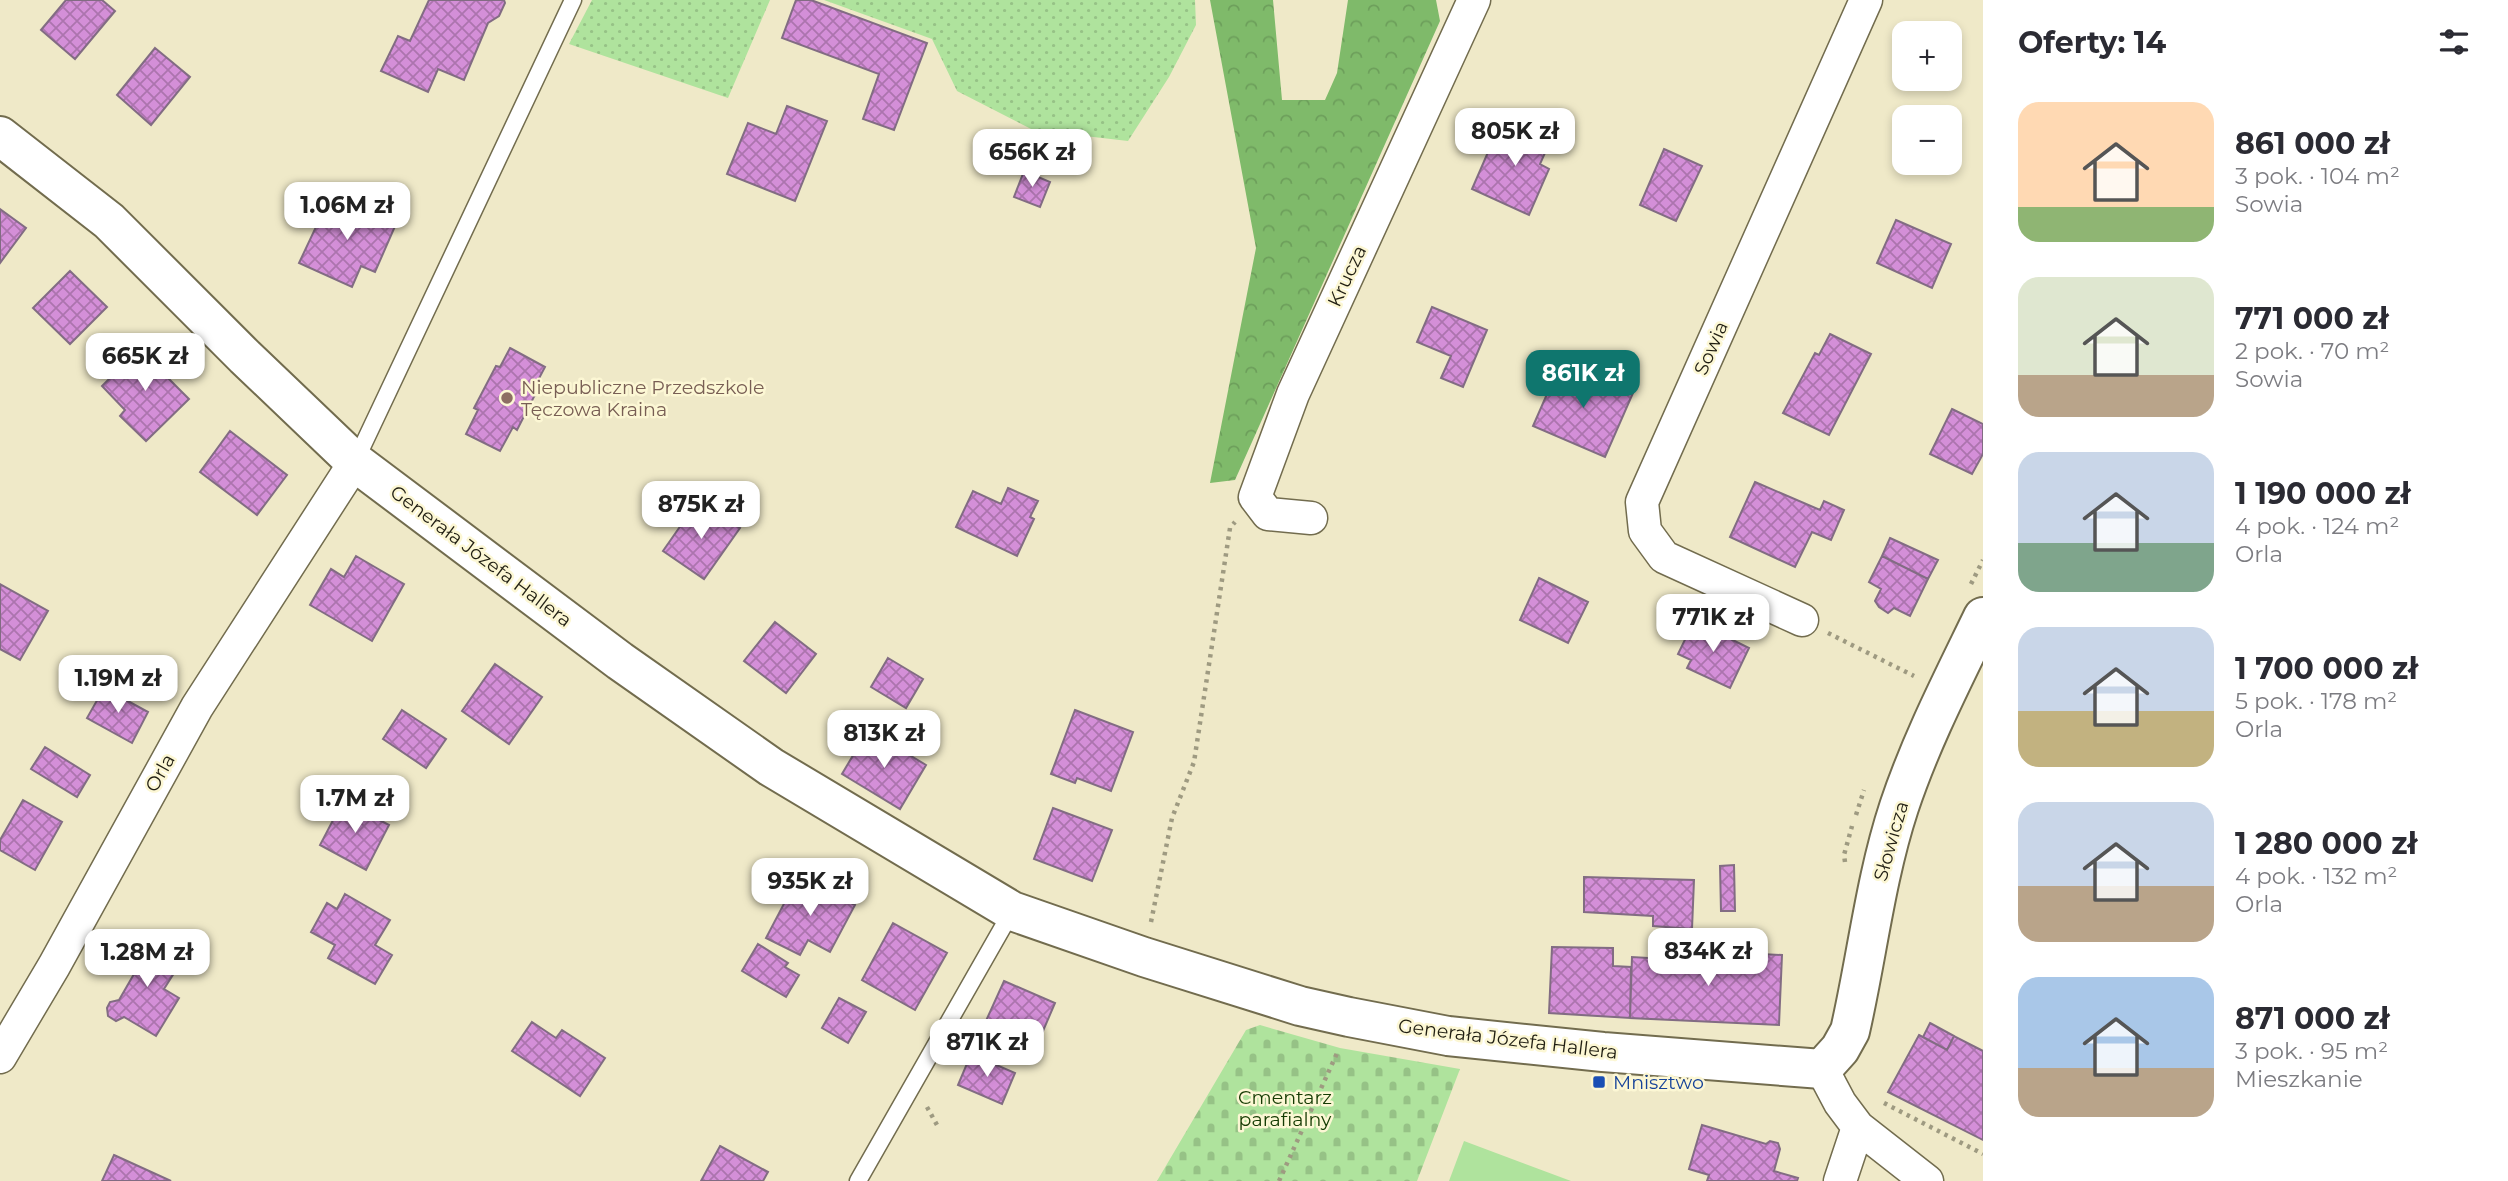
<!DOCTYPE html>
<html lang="pl">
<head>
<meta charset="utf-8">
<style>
	:root { --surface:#fff; --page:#f7f7f7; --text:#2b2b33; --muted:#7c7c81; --accent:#0f766e }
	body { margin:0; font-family:Montserrat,sans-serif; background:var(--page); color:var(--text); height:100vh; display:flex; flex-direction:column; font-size:26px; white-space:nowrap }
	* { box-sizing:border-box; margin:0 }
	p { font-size:23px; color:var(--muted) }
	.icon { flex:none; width:38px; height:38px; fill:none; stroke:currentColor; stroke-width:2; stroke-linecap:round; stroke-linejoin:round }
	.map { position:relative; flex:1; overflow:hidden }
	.details { display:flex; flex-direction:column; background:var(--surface); width:525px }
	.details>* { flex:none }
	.buttons { position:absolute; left:1892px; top:21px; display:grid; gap:14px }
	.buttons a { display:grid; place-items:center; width:70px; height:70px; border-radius:14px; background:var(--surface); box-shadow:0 4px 10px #0003; font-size:35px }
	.price { position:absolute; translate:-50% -60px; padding:0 16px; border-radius:14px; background:#fff; color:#222; font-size:23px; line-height:46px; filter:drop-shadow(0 2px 4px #0008) }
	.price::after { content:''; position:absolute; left:50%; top:42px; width:21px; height:16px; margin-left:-10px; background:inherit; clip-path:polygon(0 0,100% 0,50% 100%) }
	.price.current { background:var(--accent); color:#fff }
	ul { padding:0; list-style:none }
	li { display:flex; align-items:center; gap:21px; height:175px; padding:0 35px }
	li span { display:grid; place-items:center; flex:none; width:196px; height:140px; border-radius:21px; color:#555 }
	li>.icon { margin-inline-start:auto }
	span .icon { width:84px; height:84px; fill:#fffc; stroke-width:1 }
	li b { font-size:30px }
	h2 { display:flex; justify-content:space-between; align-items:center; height:84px; padding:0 35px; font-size:30px }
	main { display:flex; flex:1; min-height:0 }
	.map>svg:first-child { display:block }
</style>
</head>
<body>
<main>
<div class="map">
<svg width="1983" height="1181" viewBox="0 0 1983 1181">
	<defs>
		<pattern id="grass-dots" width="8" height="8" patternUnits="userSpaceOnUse" patternTransform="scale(1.75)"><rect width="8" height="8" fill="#afe39d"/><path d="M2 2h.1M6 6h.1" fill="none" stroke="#96c286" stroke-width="1.8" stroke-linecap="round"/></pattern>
		<pattern id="forest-crowns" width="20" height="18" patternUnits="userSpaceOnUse" patternTransform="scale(1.75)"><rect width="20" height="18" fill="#7fba6a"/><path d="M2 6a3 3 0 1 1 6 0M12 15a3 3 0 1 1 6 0" fill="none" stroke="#6d9f5b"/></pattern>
		<pattern id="cemetery-stones" width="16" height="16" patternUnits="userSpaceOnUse" patternTransform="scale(1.75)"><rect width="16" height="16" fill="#afe39d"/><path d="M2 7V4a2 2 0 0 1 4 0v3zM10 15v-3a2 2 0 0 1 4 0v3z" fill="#96c286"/></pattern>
		<pattern id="building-cross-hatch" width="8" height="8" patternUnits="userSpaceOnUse" patternTransform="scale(1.75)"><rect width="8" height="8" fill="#d48fd8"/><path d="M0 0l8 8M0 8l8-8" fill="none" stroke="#ac74ae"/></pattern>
	</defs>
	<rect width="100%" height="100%" fill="#efe9c8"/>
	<path fill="url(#grass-dots)" d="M592,0h178l-42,98 -159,-54z
		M824,0h371l1,25 -27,52 -41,64 -95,-11 -76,-39 -25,-52z"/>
	<path fill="url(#forest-crowns)" d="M1210,0h63l9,100h43l12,-27 11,-73h88l4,21 -205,459 -25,3 46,-235z"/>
	<path fill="url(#cemetery-stones)" d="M1260,1025l80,23 120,21 -43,112h-260l89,-151z"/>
	<path fill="#afe39d" d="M1464,1141l107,40h-122z"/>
	<path fill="url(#building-cross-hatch)" stroke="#826c83" stroke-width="2" d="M66,0h36l13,11 -40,48 -34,-29z
		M429,0h75l1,3 -6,13 -11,7 -24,57 -26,-11 -10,23 -47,-21 17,-35 12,5z
		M796,0h15l116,43 -33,87 -31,-11 16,-45 -97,-36z
		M155,48l35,29 -39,48 -34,-30z
		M787,106l40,15 -32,80 -68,-27 21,-51 28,11z
		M1511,119l41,18 -12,27 9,5 -20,46 -57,-26 20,-46 7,4z
		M1664,149l38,17 -26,55 -36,-16z
		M1024,171l26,11 -10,25 -26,-10z
		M331,195l65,29 -21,48 -14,-6 -9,21 -53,-24z
		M0,209l26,19 -26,35z
		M1896,220l55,24 -19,44 -55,-25z
		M70,271l37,36 -37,37 -37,-36z
		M1432,307l55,23 -24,57 -22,-9 10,-22 -34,-14z
		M1830,334l41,20 -42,81 -46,-22 32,-60 4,2z
		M143,345l26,25 -5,4 25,25 -43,42 -26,-25 5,-6 -23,-24z
		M510,348l35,19 -10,19 4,1 -22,43 -4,-3 -13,24 -34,-17 12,-24 -4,-2 22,-42 4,1z
		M1561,362l72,31 -28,64 -72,-31z
		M1952,409l31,15v30l-11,20 -42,-20z
		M230,431l57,44 -30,40 -57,-43z
		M1755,482l65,28 4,-9 20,9 -13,30 -19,-8 -17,35 -65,-30z
		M1008,488l30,13 -8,16 4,2 -17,37 -61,-29 17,-36 28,13z
		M693,508l16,11 6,-8 25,17 -36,51 -41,-28z
		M1890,538l48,22 -10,19 -46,-23z
		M356,556l48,28 -32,57 -62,-36 21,-36 13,8z
		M1882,556l46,23 -18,37 -16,-8 -6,5 -9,-6 -4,-6 6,-12 -12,-7z
		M1539,578l49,24 -20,41 -48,-23z
		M0,584l48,27 -28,49 -20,-11z
		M1694,621l55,27 -19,40 -43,-20 4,-8 -13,-6z
		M775,622l41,32 -30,39 -42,-32z
		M888,658l35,21 -17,29 -35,-21z
		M495,664l47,33 -33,47 -47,-33z
		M104,688l44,24 -16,31 -45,-25z
		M402,710l44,29 -20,29 -43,-29z
		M1075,710l58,22 -22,59 -34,-13 -2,5 -24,-9z
		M868,730l58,35 -26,44 -58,-35z
		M45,747l45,28 -13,22 -46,-28z
		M23,800l39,22 -27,48 -35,-20v-10z
		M343,801l46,24 -23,45 -46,-25z
		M1053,808l59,22 -20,51 -58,-22z
		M1734,865l1,46h-14l-1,-45z
		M799,875l56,30 -25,47 -22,-12 -8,15 -34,-17z
		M1584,877l110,3 -2,49 -39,-3v-10l-69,-4z
		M345,894l45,26 -15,25 17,10 -17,29 -47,-26 7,-13 -24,-13 16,-29 10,6z
		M893,923l54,30 -32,57 -53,-30z
		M142,939l39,23 -17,27 15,9 -23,38 -32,-19 -8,4 -8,-5 -1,-8 3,-6 9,-2 15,-26 -9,-6z
		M758,944l30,19 -3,4 14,8 -13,22 -44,-26z
		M1552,947l61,1v18l18,1 -1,51 -81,-5z
		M1683,950l99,5 -3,70 -149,-7 2,-61 51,3z
		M1004,981l51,22 -18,42 -18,-8 -4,9 -28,-12 4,-9 -6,-2z
		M839,998l27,14 -18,31 -26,-15z
		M532,1022l24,16 6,-8 43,28 -25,38 -68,-45z
		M1930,1023l24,13 -7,14 -24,-13z
		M1919,1035l28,15 7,-14 29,15v89l-95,-48z
		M971,1054l44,19 -13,31 -44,-19z
		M1702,1125l64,19 4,-3 8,2 2,6 -6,22 24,7 -1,3h-90l2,-6 -20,-6z
		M720,1146l48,26 -5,9h-62z
		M114,1155l57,26h-69z"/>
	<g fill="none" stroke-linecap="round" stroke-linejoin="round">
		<defs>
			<path id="service" d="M355,462l218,-462
				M858,1181l154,-270"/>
			<path id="minor" d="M1311,518l-43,-4 -13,-17 38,-103 181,-394
				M1802,620l-138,-63 -19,-26 -3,-29 224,-502
				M0,1057l54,-91 143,-259 158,-245
				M1822,1069l18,34 18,24 69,54
				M1840,1181l18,-54"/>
			<path id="tertiary" d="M0,136l109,85 136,136 110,105 265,199 151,106 241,144 132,46 156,49 49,11 99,19 155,16 219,17 18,-20 10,-18c17,-74 25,-151 49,-224 22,-66 54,-128 84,-190"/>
		</defs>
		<use href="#service" stroke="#726c4e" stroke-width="19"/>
		<use href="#minor" stroke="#726c4e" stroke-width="35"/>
		<use href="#tertiary" stroke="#726c4e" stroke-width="42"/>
		<path stroke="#9e9a81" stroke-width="4.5" stroke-dasharray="3.5 5" stroke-linecap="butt" d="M1971,584l12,-24
			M1828,633l86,43
			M1856,815l8,-25
			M1845,862l-1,-7 8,-29
			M1151,922l21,-104 22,-56 36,-234 5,-6
			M1884,1103l99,51
			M927,1107l10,18
			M1279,1181l59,-130"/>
		<use href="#service" stroke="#fff" stroke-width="16"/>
		<use href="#minor" stroke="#fff" stroke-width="32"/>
		<use href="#tertiary" stroke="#fff" stroke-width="38"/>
	</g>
	<circle fill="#8d6e63" stroke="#fcf7d4" stroke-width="2.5" cx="507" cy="398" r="7"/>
	<rect fill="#1a4fb4" stroke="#fcf7d4" stroke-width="2.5" x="1592" y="1075" width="14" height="14" rx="3.5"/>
	<g text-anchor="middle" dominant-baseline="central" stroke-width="5" stroke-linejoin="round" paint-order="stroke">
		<g font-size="19" fill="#201e12" stroke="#fcf7d4">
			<text transform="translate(1347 276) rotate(-65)">Krucza</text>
			<text transform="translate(1711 348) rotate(-66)">Sowia</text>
			<text transform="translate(481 556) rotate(37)">Generała Józefa Hallera</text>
			<text transform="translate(160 773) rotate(-61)">Orla</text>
			<text transform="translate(1891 841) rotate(-74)">Słowicza</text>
			<text transform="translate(1508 1039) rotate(7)">Generała Józefa Hallera</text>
		</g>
		<g font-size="19" fill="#785e54" stroke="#fcf7d4" text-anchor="start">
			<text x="521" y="387">Niepubliczne Przedszkole<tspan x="521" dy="22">Tęczowa Kraina</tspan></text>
		</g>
		<g font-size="19" fill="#164399" stroke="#fcf7d4" text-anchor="start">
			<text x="1613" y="1082">Mnisztwo</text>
		</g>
		<g font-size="19" fill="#143b02" stroke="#fcf7d4">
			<text x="1285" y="1097">Cmentarz<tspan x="1285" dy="22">parafialny</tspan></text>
		</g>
	</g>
</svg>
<div class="buttons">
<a>+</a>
<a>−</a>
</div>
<b class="price" style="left:1515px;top:168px">805K zł</b>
<b class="price" style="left:1032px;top:189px">656K zł</b>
<b class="price" style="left:347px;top:242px">1.06M zł</b>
<b class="price" style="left:145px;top:393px">665K zł</b>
<b class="price current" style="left:1583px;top:410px">861K zł</b>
<b class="price" style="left:701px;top:541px">875K zł</b>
<b class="price" style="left:1713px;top:654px">771K zł</b>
<b class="price" style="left:118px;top:715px">1.19M zł</b>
<b class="price" style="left:884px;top:770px">813K zł</b>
<b class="price" style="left:355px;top:835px">1.7M zł</b>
<b class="price" style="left:810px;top:918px">935K zł</b>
<b class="price" style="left:1708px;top:988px">834K zł</b>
<b class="price" style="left:147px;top:989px">1.28M zł</b>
<b class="price" style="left:987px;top:1079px">871K zł</b>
</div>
<section class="details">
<h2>Oferty: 14<svg class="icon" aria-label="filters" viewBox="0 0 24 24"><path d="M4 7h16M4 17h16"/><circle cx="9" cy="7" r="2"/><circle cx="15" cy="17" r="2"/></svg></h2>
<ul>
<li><span style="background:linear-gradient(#ffd9b3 75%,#8fb573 0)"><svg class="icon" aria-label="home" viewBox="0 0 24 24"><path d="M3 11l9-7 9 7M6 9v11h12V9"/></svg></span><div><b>861 000 zł</b><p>3 pok. · 104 m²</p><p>Sowia</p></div></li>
<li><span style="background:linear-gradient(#dfe7d0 70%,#b9a48a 0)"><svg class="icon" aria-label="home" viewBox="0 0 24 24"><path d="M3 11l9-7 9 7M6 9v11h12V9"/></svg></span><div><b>771 000 zł</b><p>2 pok. · 70 m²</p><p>Sowia</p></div></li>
<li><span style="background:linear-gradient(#c9d6e8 65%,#7fa58c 0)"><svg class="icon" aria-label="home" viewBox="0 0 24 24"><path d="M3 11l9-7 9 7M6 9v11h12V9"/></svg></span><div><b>1 190 000 zł</b><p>4 pok. · 124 m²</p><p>Orla</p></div></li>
<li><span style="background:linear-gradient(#c9d6e8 60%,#c2b280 0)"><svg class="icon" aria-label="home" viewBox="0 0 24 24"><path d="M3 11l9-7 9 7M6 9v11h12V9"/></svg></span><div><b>1 700 000 zł</b><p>5 pok. · 178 m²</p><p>Orla</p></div></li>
<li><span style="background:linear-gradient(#c9d6e8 60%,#b9a48a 0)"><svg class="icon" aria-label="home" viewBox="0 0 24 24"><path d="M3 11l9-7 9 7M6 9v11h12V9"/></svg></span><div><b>1 280 000 zł</b><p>4 pok. · 132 m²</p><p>Orla</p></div></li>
<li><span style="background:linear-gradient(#a9c7e8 65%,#b9a48a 0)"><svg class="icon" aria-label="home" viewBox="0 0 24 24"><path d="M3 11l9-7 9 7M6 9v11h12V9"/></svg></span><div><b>871 000 zł</b><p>3 pok. · 95 m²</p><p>Mieszkanie</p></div></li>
</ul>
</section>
</main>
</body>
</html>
